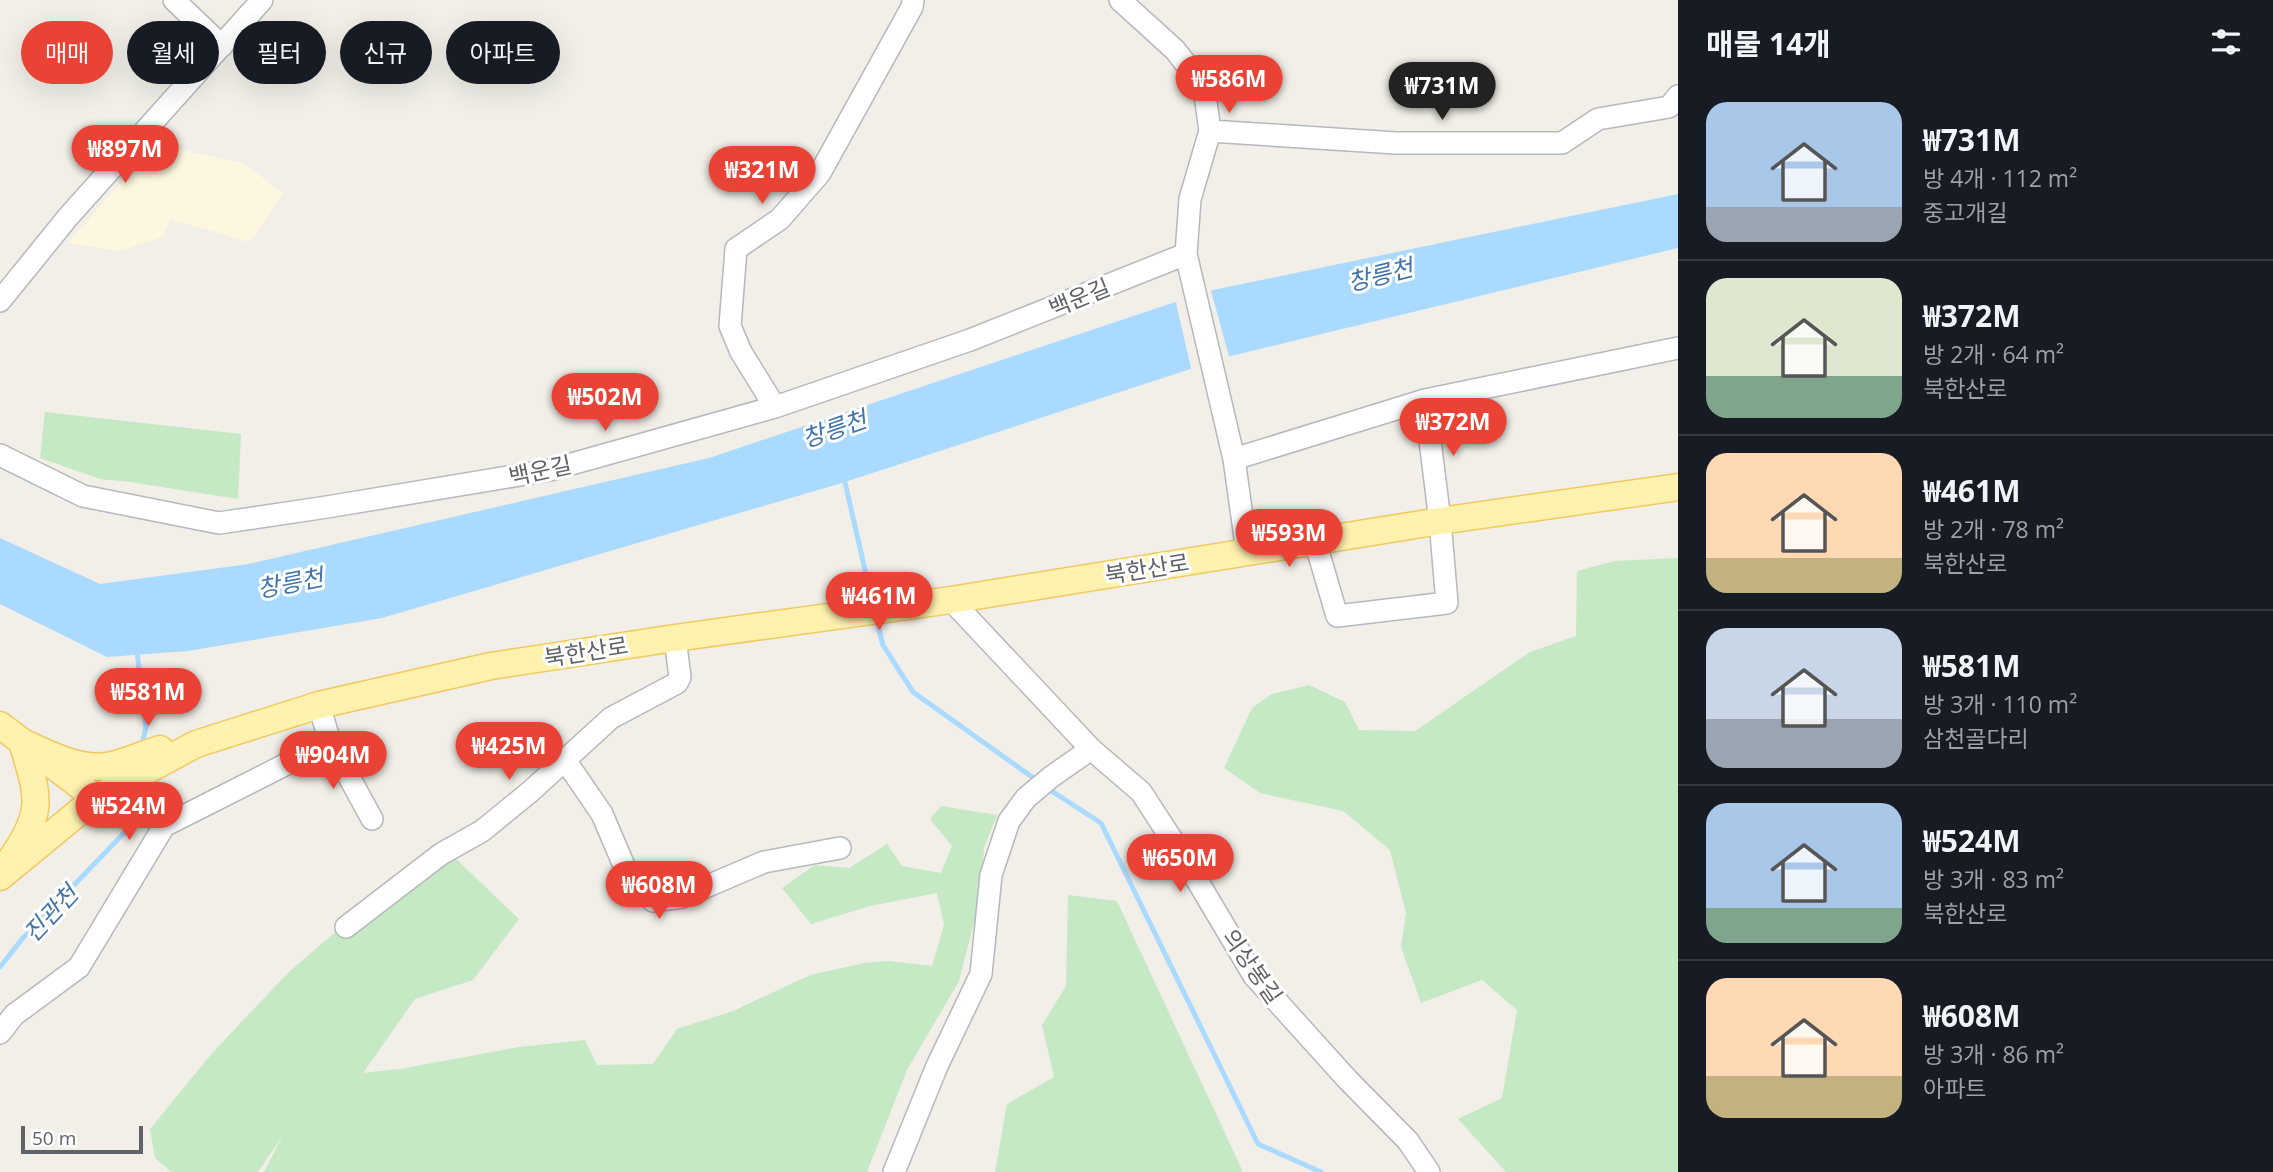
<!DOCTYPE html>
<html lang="ko">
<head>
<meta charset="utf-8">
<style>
	:root { --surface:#171b24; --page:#20242c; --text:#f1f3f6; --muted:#9ea1a6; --line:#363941; --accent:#ea4335 }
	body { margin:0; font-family:"Open Sans","Noto Sans KR",sans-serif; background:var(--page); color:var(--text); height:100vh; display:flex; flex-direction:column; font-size:26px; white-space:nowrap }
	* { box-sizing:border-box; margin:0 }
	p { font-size:23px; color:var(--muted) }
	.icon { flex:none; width:38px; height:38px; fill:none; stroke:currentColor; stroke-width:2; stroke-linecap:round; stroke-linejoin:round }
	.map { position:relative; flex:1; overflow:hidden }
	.details { display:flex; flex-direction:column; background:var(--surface); width:595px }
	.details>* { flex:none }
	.guide { position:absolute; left:21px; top:21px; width:665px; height:63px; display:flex; gap:14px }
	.scale { position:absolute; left:21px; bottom:18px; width:122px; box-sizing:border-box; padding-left:7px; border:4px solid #5f6368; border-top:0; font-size:19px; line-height:24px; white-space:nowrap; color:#5f6368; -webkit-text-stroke:5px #fff; paint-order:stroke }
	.price { position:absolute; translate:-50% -60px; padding:0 16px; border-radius:24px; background:var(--accent); color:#fff; font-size:23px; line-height:46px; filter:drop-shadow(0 2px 4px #0008) }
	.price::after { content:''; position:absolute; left:50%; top:42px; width:21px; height:16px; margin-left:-10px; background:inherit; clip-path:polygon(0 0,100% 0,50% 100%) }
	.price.active { background:#222; color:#fff }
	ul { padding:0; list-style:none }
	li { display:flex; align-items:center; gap:21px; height:175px; padding:0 28px }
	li+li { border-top:2px solid var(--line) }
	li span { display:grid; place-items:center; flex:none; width:196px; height:140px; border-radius:21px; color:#555 }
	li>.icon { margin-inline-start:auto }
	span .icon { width:84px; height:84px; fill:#fffc; stroke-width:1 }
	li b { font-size:30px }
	h2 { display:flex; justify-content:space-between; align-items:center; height:84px; padding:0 28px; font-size:30px }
	.chip { padding:0 24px; border-radius:32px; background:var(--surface); box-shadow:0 7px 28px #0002; font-size:24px; line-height:63px }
	.chip.active { background:var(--accent); color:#fff }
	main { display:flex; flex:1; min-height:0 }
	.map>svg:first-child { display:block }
</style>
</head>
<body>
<main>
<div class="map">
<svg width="1678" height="1172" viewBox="0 0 1678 1172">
	<rect width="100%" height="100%" fill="#f1efe8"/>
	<path fill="#fef7e0" d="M154,144l89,19 41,31 -35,48 -79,-23 -7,18 -42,14 -53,-8z"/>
	<path fill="#c5e8c5" d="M45,412l196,22 -3,65 -108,-17 -30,-3 -60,-21z
		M1678,558v614h-172l-48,-53 44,-21 15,-88 -35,-30 -61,23 -20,-56 5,-34 -16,-63 -47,-39 -83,-18 -36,-25 28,-60 20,-14 37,-9 36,17 14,28 56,1 115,-79 46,-16 1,-65 37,-10z
		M941,806l56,9 -13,33 -3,47 -22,86 -52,89 -40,102h-603l19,-37 -25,37h-87l-16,-14 -5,-29 63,-77 77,-81 140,-120 25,7 64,61 -46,61 -58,19 -52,74 37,-4 119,-22 66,-7 12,25 56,-1 24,-35 56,-18 77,-36 54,-12 25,-2 43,5 12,-41 -7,-32 -67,13 -59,18 -29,-36 33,-23 34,3 38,-24 15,22 39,7 11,-27 -22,-27z
		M1068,895l49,6 126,271h-248l12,-68 47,-27 -12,-52 24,-39z"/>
	<path fill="#aadaff" d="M1678,194v54l-451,109 -382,125 -463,136 -194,33 -81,6 -107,-53v-66l100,46 149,-20 460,-106 499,-167z"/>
	<path fill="#f1efe8" d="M1210,287l20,73 -38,12 -17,-73z"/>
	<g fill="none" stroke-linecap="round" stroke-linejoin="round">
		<path stroke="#aadaff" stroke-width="5" d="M844,478l29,127
			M876,618l7,27 30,47 126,90
			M137,651l9,76 -4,18
			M1047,788l54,35 157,321 63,28
			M0,967l22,-28 104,-108 9,-45"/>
		<defs>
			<path id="minor" d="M174,0l48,46
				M1120,0l55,50 29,37 6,44 -20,68 -4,55 48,205 13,93
				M1210,131l186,12h166l36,-24 71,-12 9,-11
				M0,301l68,-84 194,-217
				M775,407l-34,-55 -11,-26 6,-77 44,-30 40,-46 92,-166 1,-7
				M0,455l83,41 136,27 108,-16 223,-37 225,-63 195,-67 216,-86
				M1234,459l191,-59 253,-52
				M1315,541l22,75 110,-13 -7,-82 -15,-121
				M951,600l140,149 50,43 41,63 72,121 93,103 61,62 21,31
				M330,742l42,77
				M565,760l37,54 26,61 25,26 29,-4 82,-35 76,-14
				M346,927l95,-73 41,-23 49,-40 80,-73 66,-35 3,-6 -5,-39
				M0,1033l14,-18 65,-48 85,-141 166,-84 -11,-37
				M894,1172l43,-106 44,-92 10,-99 18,-54 17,-23 25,-21 40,-28"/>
			<path id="major" d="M0,725l96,73
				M22,742c27,12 59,30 90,23 17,-4 32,-11 48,-16
				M10,861c35,-52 29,-62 12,-119
				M0,877l96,-79 100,-54 123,-39 172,-39 184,-28 276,-38 489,-79 238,-34"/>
		</defs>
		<use href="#minor" stroke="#b5b8bc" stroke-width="24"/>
		<use href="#major" stroke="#f2c960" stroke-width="29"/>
		<use href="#minor" stroke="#fff" stroke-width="21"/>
		<use href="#major" stroke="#fff2af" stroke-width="26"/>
	</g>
	<g text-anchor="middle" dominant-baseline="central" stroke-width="6" stroke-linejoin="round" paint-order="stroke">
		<g font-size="23" fill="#5f6368" stroke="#fff">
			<text transform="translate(1079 297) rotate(-22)">백운길</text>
			<text transform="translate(540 470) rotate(-12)">백운길</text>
			<text transform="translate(1147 568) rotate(-9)">북한산로</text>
			<text transform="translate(586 651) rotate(-9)">북한산로</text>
			<text transform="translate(1253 966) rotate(55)">의상봉길</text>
		</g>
		<g font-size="24" font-style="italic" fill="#4174aa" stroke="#fff">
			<text transform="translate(1380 274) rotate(-14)">창릉천</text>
			<text transform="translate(834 428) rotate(-19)">창릉천</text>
			<text transform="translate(290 582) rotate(-11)">창릉천</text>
			<text transform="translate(50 913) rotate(-47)">진관천</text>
		</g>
	</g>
</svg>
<div class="scale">50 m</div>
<b class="price" style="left:1229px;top:115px">₩586M</b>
<b class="price active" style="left:1442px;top:122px">₩731M</b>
<b class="price" style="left:125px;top:185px">₩897M</b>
<b class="price" style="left:762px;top:206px">₩321M</b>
<b class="price" style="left:605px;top:433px">₩502M</b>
<b class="price" style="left:1453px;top:458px">₩372M</b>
<b class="price" style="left:1289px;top:569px">₩593M</b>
<b class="price" style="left:879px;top:632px">₩461M</b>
<b class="price" style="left:148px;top:728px">₩581M</b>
<b class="price" style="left:509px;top:782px">₩425M</b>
<b class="price" style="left:333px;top:791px">₩904M</b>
<b class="price" style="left:129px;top:842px">₩524M</b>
<b class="price" style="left:1180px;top:894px">₩650M</b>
<b class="price" style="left:659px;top:921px">₩608M</b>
<div class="guide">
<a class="chip active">매매</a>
<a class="chip">월세</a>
<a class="chip">필터</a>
<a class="chip">신규</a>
<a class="chip">아파트</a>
</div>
</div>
<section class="details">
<h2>매물 14개<svg class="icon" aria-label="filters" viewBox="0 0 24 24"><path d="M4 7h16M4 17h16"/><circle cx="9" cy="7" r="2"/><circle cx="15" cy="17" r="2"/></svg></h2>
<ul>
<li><span style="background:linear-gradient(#a9c7e8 75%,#9aa5b1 0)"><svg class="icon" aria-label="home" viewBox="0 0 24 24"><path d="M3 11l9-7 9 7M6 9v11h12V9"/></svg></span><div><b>₩731M</b><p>방 4개 · 112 m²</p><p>중고개길</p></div></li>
<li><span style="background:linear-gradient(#dfe7d0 70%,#7fa58c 0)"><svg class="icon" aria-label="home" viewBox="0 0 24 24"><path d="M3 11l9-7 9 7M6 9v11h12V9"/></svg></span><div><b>₩372M</b><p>방 2개 · 64 m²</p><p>북한산로</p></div></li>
<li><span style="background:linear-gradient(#ffd9b3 75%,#c2b280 0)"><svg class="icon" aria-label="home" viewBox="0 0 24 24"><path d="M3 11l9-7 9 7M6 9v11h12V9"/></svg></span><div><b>₩461M</b><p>방 2개 · 78 m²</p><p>북한산로</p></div></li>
<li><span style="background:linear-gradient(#c9d6e8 65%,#9aa5b1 0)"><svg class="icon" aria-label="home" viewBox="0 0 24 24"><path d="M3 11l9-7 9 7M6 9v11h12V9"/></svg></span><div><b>₩581M</b><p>방 3개 · 110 m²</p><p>삼천골다리</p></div></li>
<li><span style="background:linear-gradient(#a9c7e8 75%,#7fa58c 0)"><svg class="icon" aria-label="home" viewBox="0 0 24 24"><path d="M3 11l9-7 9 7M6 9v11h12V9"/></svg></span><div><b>₩524M</b><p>방 3개 · 83 m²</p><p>북한산로</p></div></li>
<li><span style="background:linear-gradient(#ffd9b3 70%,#c2b280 0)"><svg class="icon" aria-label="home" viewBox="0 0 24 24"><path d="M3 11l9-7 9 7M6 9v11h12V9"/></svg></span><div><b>₩608M</b><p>방 3개 · 86 m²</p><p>아파트</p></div></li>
</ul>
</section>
</main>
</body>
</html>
